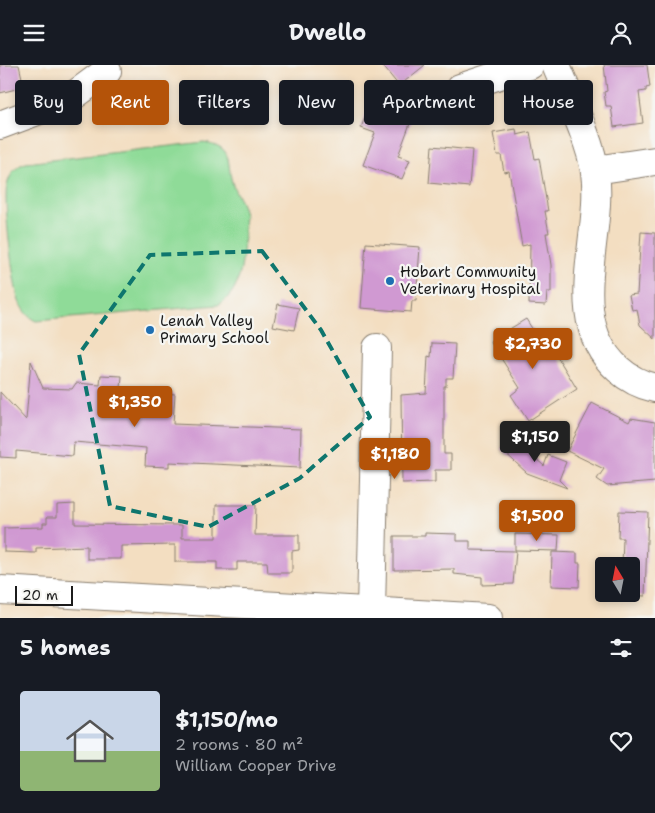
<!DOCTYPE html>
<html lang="en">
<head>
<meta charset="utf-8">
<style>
	:root { --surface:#171b24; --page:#20242c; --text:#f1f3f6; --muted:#9ea1a6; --line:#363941; --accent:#b45309 }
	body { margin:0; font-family:"Shantell Sans",sans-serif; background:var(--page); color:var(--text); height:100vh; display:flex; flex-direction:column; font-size:19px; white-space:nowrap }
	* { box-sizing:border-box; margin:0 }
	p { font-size:16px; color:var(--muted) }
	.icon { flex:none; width:28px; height:28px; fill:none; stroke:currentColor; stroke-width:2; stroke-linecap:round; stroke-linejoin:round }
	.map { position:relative; height:553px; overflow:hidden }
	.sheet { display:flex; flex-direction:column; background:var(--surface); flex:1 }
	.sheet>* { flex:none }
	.top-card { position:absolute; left:15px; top:15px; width:625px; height:45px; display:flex; gap:10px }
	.needle { width:32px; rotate:350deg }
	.tools { position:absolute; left:595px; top:492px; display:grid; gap:10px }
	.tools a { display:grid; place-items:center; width:45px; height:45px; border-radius:5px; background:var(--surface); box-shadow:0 2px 8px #0003; font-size:25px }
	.scale { position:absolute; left:15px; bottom:12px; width:58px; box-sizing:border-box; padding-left:5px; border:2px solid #1c1c1c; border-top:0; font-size:14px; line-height:18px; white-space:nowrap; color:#1c1c1c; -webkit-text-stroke:4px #f6f6f2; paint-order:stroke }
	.price { position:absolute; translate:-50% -42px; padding:0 11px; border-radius:5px; background:var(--accent); color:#fff; font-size:16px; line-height:32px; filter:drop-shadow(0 1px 2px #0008) }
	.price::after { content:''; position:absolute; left:50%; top:30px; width:15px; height:11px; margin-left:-8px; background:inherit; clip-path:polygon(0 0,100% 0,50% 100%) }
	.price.selected { background:#222; color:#fff }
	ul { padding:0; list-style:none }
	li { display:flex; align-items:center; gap:15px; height:125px; padding:0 20px }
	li+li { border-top:1px solid var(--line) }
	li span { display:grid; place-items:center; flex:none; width:140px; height:100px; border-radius:5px; color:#555 }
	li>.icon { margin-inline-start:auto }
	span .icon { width:60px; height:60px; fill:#fffc; stroke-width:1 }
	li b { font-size:21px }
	h2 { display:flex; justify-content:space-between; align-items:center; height:60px; padding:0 20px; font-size:21px }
	.chip { padding:0 18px; border-radius:5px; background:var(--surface); box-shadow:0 2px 8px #0003; font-size:18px; line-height:45px }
	.chip.selected { background:var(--accent); color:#fff }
	header { display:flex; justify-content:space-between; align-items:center; height:65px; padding:0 20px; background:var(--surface); font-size:22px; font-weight:700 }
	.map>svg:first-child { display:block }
</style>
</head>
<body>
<header><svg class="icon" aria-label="menu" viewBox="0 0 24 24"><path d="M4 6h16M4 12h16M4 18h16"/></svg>Dwello<svg class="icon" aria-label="person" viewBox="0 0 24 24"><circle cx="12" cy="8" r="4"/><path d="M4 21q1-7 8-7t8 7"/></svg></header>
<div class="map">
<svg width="655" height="553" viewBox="0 0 655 553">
	<rect width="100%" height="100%" fill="#f6f6f2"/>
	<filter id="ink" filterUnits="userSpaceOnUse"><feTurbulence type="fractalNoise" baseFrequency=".02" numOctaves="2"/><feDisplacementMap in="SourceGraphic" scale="10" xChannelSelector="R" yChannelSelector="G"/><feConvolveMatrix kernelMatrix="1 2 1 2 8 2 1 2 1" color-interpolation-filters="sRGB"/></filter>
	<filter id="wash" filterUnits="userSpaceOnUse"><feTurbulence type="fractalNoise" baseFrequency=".0096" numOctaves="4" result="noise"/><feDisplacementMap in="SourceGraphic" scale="20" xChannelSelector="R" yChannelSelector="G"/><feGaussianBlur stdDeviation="1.12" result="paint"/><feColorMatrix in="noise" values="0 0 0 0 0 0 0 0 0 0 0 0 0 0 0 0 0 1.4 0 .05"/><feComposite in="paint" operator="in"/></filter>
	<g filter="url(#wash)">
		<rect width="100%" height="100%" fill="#f3dec1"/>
		<path fill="#8fdb98" stroke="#567c5a" d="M204,77c30,5 22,18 28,40 3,12 11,21 13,33 -3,30 3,73 -27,90l-182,16c-9,-4 -14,-12 -17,-20 -6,-17 -16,-100 -12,-116 3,-10 8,-19 19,-22z"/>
		<g id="blocks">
			<path fill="#d099d2" d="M0,0h19l5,22 -24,6z
				M382,0h43l-26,21z
				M604,0h43l3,22 -4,1v3l-7,1 4,31 -29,4 -3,-21h-5l-2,-14 3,-1z
				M369,41l42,15 -13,35 12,4 -8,19 -39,-14 12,-32 -14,-5z
				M516,64l1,6 13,-3 5,27 4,-1 9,53h-3l4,22h-3l5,32v27h-4l-1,13 -17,-1 1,-60 -8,2 -13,-75 -5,1 -3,-17h-4l-4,-22z
				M432,81l40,4 -3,37 -40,-4z
				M641,167l14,1v106l-15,-14 -3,-16 -5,1 -3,-15 8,-1z
				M366,178l54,4 -4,54h-4l-1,11 -50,-4z
				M278,239l21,4 -5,22 -21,-4z
				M526,254l14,22 6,-3 31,51 -49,32 -17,-26 9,-7 -30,-47z
				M432,278l23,1 -2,34h-7v8h-2v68h7v16h-16v12l-33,1 -1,-88 25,-2 2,-37 3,1z
				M31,296l12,27 29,1 4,-6 24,2 1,-10 21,1 -1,13 54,5 -2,30 128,5 -1,39 -131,-6v5l-24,-1 1,-18 -72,-6 -1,14 -57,-5v7l-16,-1v-65l26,28z
				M592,338l37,19 2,-4 24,4v60l-48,4 -10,-7 7,-10 -37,-18z
				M512,372l32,29 4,-11 18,7 -7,18 8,8 -40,-15 -26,-24z
				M75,439v20l107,1v13h34v-33h40l-1,30h44v15l-7,1v22h-24l-1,-11h-30v8h-20v-8h-42v-17l-54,1v13h-34v-13l-51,2v5l-32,-1v-24l39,-1v-4h4v-6h10v-12z
				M619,446l29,1 -3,84 -20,-1 6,-1v-28h-9l1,-28h-5z
				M425,468l32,1v7h13v9l46,1 -3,33 -31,1v-8l-28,-3v-5l-60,1v-34h31z
				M515,469l44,1 -1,16 -43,-1z
				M552,487l25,1v10h3l-1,24 -28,-1z"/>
		</g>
	</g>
	<g filter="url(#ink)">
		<use href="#blocks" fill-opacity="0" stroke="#887d6e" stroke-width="1"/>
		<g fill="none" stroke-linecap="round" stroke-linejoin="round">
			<defs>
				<path id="minor" d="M556,0c12,30 35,77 39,107 9,64 -33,147 23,197 11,10 23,16 37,19
					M460,23l70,-23
					M0,60l69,-26 38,-28
					M595,105l60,-9
					M0,525l488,28
					M371,546l6,-263"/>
			</defs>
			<use href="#minor" stroke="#887d6e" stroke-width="30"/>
			<use href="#minor" stroke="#fff" stroke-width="28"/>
		</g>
	</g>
	<path fill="none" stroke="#0f766e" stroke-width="4" stroke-dasharray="10 6" stroke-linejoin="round" d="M262,186l59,79 49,87 -70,61 -92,49 -98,-21 -31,-152 71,-99z"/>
	<g fill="#1f6fb2" stroke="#f6f6f2" stroke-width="2">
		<circle cx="390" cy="216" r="5"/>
		<circle cx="150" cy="265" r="5"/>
	</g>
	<g text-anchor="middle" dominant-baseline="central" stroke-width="4.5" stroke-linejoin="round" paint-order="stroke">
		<g font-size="15" fill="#1c1c1c" stroke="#f6f6f2" text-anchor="start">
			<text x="400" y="207">Hobart Community<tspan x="400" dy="17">Veterinary Hospital</tspan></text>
			<text x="160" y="256">Lenah Valley<tspan x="160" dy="17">Primary School</tspan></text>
		</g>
	</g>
</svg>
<div class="tools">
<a><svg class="needle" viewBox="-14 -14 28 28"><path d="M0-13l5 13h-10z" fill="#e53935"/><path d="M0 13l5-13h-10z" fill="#9ea1a6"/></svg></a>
</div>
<div class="scale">20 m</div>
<b class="price" style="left:533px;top:305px">$2,730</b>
<b class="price" style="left:135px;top:363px">$1,350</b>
<b class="price selected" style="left:535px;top:398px">$1,150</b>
<b class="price" style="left:395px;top:415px">$1,180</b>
<b class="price" style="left:537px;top:477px">$1,500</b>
<div class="top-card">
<a class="chip">Buy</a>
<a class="chip selected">Rent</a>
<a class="chip">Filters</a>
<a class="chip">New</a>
<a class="chip">Apartment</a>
<a class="chip">House</a>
</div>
</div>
<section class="sheet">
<h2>5 homes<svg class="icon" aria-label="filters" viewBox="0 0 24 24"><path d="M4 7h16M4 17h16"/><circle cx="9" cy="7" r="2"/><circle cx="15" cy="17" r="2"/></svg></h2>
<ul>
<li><span style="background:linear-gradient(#c9d6e8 60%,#8fb573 0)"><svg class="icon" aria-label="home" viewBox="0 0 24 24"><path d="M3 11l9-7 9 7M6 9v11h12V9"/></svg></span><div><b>$1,150/mo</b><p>2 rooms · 80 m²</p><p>William Cooper Drive</p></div><svg class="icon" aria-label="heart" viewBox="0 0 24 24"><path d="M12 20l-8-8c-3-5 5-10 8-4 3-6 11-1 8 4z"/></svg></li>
</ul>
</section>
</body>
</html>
